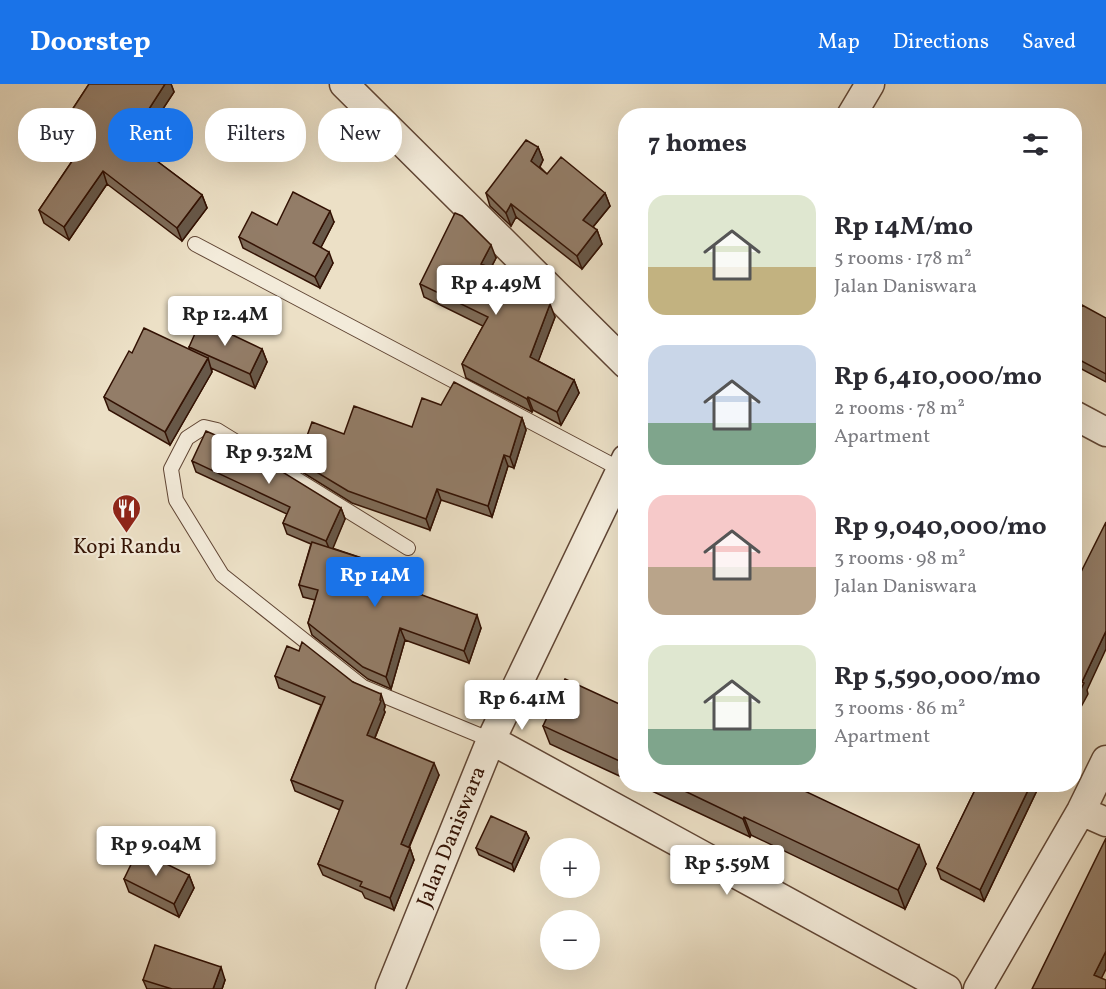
<!DOCTYPE html>
<html lang="en">
<head>
<meta charset="utf-8">
<style>
	:root { --surface:#fff; --page:#f7f7f7; --text:#2b2b33; --muted:#7c7c81; --accent:#1a73e8 }
	body { margin:0; font-family:Vollkorn,serif; background:var(--page); color:var(--text); height:100vh; display:flex; flex-direction:column; font-size:22px; white-space:nowrap }
	* { box-sizing:border-box; margin:0 }
	p { font-size:20px; color:var(--muted) }
	.icon { flex:none; width:33px; height:33px; fill:none; stroke:currentColor; stroke-width:2; stroke-linecap:round; stroke-linejoin:round }
	.map { position:relative; flex:1; overflow:hidden }
	.details { position:absolute; left:618px; top:24px; width:464px; height:684px; display:flex; flex-direction:column; background:var(--surface); border-radius:24px; box-shadow:0 6px 24px #0002 }
	.details>* { flex:none }
	.guide { position:absolute; left:18px; top:24px; width:510px; height:54px; display:flex; gap:12px }
	.buttons { position:absolute; left:540px; top:754px; display:grid; gap:12px }
	.buttons a { display:grid; place-items:center; width:60px; height:60px; border-radius:50%; background:var(--surface); box-shadow:0 6px 24px #0002; font-size:30px }
	.price { position:absolute; translate:-50% -51px; padding:0 14px; border-radius:6px; background:#fff; color:#222; font-size:20px; line-height:39px; filter:drop-shadow(0 2px 3px #0008) }
	.price::after { content:''; position:absolute; left:50%; top:36px; width:18px; height:14px; margin-left:-9px; background:inherit; clip-path:polygon(0 0,100% 0,50% 100%) }
	.price.active { background:var(--accent); color:#fff }
	ul { padding:0; list-style:none }
	li { display:flex; align-items:center; gap:18px; height:150px; padding:0 30px }
	li span { display:grid; place-items:center; flex:none; width:168px; height:120px; border-radius:18px; color:#555 }
	li>.icon { margin-inline-start:auto }
	span .icon { width:72px; height:72px; fill:#fffc; stroke-width:1 }
	li b { font-size:26px }
	h2 { display:flex; justify-content:space-between; align-items:center; height:72px; padding:0 30px; font-size:26px }
	.tag { padding:0 21px; border-radius:24px; background:var(--surface); box-shadow:0 6px 24px #0002; font-size:21px; line-height:54px }
	.tag.active { background:var(--accent); color:#fff }
	header { display:flex; align-items:center; gap:36px; box-sizing:border-box; height:84px; padding:0 30px; background:var(--accent); color:#fff }
	header strong { font-size:28px }
	nav { display:flex; gap:33px; margin-inline-start:auto; font-size:21px }
	.map>svg:first-child { display:block }
</style>
</head>
<body>
<header>
<strong>Doorstep</strong>
<nav><a>Map</a><a>Directions</a><a>Saved</a></nav>
</header>
<div class="map">
<svg width="1106" height="905" viewBox="0 0 1106 905">
	<rect width="100%" height="100%" fill="#ece0c6"/>
	<filter id="stains"><feTurbulence type="fractalNoise" baseFrequency=".00333" numOctaves="4"/><feColorMatrix values="0 0 0 0 .2 0 0 0 0 .09 0 0 0 0 .02 0 0 0 .5 -.17"/></filter>
	<radialGradient id="worn" r=".72"><stop offset=".6" stop-color="#630" stop-opacity="0"/><stop offset="1" stop-color="#630" stop-opacity=".3"/></radialGradient>
	<g fill="none" stroke-linecap="round" stroke-linejoin="round">
		<defs>
			<path id="lane" d="M195,160l425,225
				M408,464l-191,-118 -13,-3 -17,11 -16,31 5,31 46,75 141,112 128,53"/>
			<path id="street" d="M344,0l282,280
				M851,32l19,-32
				M1074,331l32,17
				M491,656l456,249
				M1081,727l25,11
				M390,905l101,-249 135,-281
				M978,905l103,-178 25,-51"/>
		</defs>
		<use href="#lane" stroke="#604534" stroke-width="16"/>
		<use href="#street" stroke="#604534" stroke-width="31"/>
		<use href="#lane" stroke="#f3ebda" stroke-width="14"/>
		<use href="#street" stroke="#f3ebda" stroke-width="28"/>
	</g>
	<path fill="#7e6c59" stroke="#321103" stroke-width="1.5" d="M89,0h82l3,8 -36,55 64,48 5,13 -25,33 -75,-57 -38,56 -25,-17 -5,-13 50,-74 -15,-10 -4,-13z
		M538,63l5,13 -3,7 7,7 58,19 5,13 -17,21 4,3 5,14 -20,25 -66,-52 -5,9 -21,-20 -4,-13z
		M334,138l-13,25 12,16 -13,25 -77,-40 -4,-11 38,-12z
		M496,174l-5,10 64,49 -17,44 36,19 5,13 -18,32 -28,-15 -1,2 -66,-34 -4,-14 21,-38 -59,-29 -4,-13z
		M1106,234v64l-32,-17v-44z
		M189,263l73,2 5,13 -12,26 -44,-20 1,4 -42,73 -61,-35 -5,-13 28,-44 58,-3z
		M441,321l81,13 4,12 -12,38 -6,-2 -16,51 -51,-17 -11,30 -78,-27 -50,-31 -4,-11 114,-34z
		M192,377l149,47 4,11 -13,29 57,19 2,5 28,19 -1,2 63,35 -12,35 -64,-23 -14,49 -23,-10 -56,-44 -4,-12 7,-23 -12,-3 -4,-12 12,-41 -24,-10 -4,-11 4,-9 -91,-42z
		M275,592l78,6 32,24 -1,4 1,2 -10,26 64,37 -30,73h1l4,12 -20,50 -29,-12 -3,-6 -39,-17 -5,-11 22,-54 -45,-19 -4,-11 30,-75 -42,-17z
		M626,623v72l-76,-35 -7,-18z
		M637,700h153l136,80 -21,45 -154,-74 -1,2z
		M978,700h62l-56,117 -43,-22 -4,-11z
		M526,748l3,6 -15,33 -35,-16 -3,-7z
		M189,791l5,13 -15,29 -50,-25 -5,-13z
		M143,896h82l-3,9h-75z"/>
	<path fill="#675849" stroke="#321103" stroke-width="1.5" d="M165,0h6l3,8 -40,61 -5,-13z
		M538,63l5,13 -7,14 -5,-13z
		M103,87l4,13 -38,56 -5,-13z
		M605,109l5,13 -22,27 -5,-13z
		M202,111l5,13 -25,33 -5,-13z
		M511,120l5,13 -5,9 -5,-13z
		M330,127l4,11 -17,33 -4,-12z
		M597,146l5,14 -20,25 -5,-13z
		M491,161l5,13 -10,19 -5,-13z
		M329,168l4,11 -13,25 -5,-11z
		M550,220l5,13 -20,53 -5,-13z
		M262,265l5,13 -12,26 -5,-14z
		M208,274l4,14 -42,73 -5,-13z
		M574,296l5,13 -18,32 -4,-13z
		M528,313l5,13 -1,2 -5,-13z
		M522,334l4,12 -12,38 -4,-11z
		M504,371l4,11 -16,51 -4,-11z
		M437,405l4,11 -11,30 -4,-11z
		M341,424l4,11 -14,34 -5,-12z
		M415,495l4,12 -3,12 -5,-12z
		M477,531l4,13 -12,35 -5,-12z
		M400,544l5,12 -14,49 -5,-12z
		M1106,547v18l-19,41 1,4 -14,26v-17l8,-21z
		M381,610l4,12 -1,4 1,2 -14,35 -4,-12z
		M434,679l5,12 -34,81 -4,-12z
		M1031,700h9l-56,117 -4,-11z
		M744,733l7,18 -1,2 -7,-18z
		M526,748l3,6 -15,33 -2,-7z
		M919,761l7,19 -21,45 -7,-19z
		M410,764l4,12 -20,50 -4,-12z
		M189,791l5,13 -15,29 -5,-13z
		M1106,867v18l-8,16 -4,-10z
		M221,883l4,13 -3,9h-9z"/>
	<path fill="#937d68" stroke="#321103" stroke-width="1.5" d="M89,0h76l-36,56 73,55 -25,33 -74,-57 -39,56 -25,-17 55,-81 -24,-16z
		M526,56l12,7 -7,14 16,13 14,-17 44,36 -22,27 14,10 -20,26 -66,-52 -5,9 -20,-20z
		M293,108l37,19 -17,32 16,9 -14,25 -76,-40 13,-25 25,13z
		M455,129l7,3 29,29 -10,19 49,20 20,20 -20,53 44,23 -17,32 -29,-15 -1,2 -65,-35 26,-47 -68,-33z
		M1082,221l24,13v56l-32,-17v-36z
		M201,236l61,29 -12,25 -61,-27z
		M144,244l64,30 -43,74 -61,-35 25,-46 3,2z
		M454,298l68,36 -12,39 -6,-2 -16,51 -51,-17 -11,30 -78,-28 -50,-30 14,-39 32,12 10,-28 58,21 10,-29 19,7z
		M206,347l36,16 99,61 -15,33 -43,-18 7,-16 -98,-46z
		M1106,438v109l-24,51 2,1 -10,20v-117z
		M312,458l77,25 -1,4 27,8 -4,12 66,24 -13,36 -64,-23 -14,49 -23,-10 -55,-44 10,-33 -19,-5z
		M302,558l51,40 28,12 -1,6 1,1 -14,34 67,28 -33,81 9,4 -20,50 -30,-12 2,-4 -44,-18 25,-63 -52,-21 34,-83 -50,-21 12,-30 12,5z
		M565,595l61,28v57l-83,-38z
		M670,700h120l129,61 -21,45 -154,-73 -1,2z
		M978,700h53l-51,106 -43,-22z
		M491,732l35,16 -14,32 -36,-16z
		M1106,754v113l-12,24 12,5v9h-74z
		M138,766l51,25 -15,29 -50,-25z
		M155,861l66,22 -8,22h-41l-29,-9z"/>
	<defs>
		<symbol id="restaurant-pin" viewBox="-11 -11 22 30"><path d="M0 17L-7.5 6A9.5 9.5 0 1 1 7.5 6Z" fill="#8f2418" stroke="#f3ebda"/><path d="M-5-6h1v4h1v-4h1v4h1v-4h1v5L-1.5 .5V6h-2V.5L-5-1ZM5-6V6H3V1.5H1.5Q1.5-4 5-6Z" fill="#fff"/></symbol>
	</defs>
	<g fill-rule="evenodd">
		<use href="#restaurant-pin" x="110" y="408" width="33" height="45"/>
	</g>
	<g text-anchor="middle" dominant-baseline="central" stroke-width="4.5" stroke-linejoin="round" paint-order="stroke">
		<g font-size="21" fill="#321103" stroke="#f3ebda">
			<text x="127" y="463">Kopi Randu</text>
		</g>
		<g font-size="21" fill="#321103" stroke="#f3ebda">
			<text transform="translate(452 753) rotate(-68)">Jalan Daniswara</text>
		</g>
	</g>
	<rect width="100%" height="100%" filter="url(#stains)"/>
	<rect width="100%" height="100%" fill="url(#worn)"/>
</svg>
<div class="buttons">
<a>+</a>
<a>−</a>
</div>
<b class="price" style="left:496px;top:232px">Rp 4.49M</b>
<b class="price" style="left:225px;top:263px">Rp 12.4M</b>
<b class="price" style="left:269px;top:401px">Rp 9.32M</b>
<b class="price active" style="left:375px;top:524px">Rp 14M</b>
<b class="price" style="left:522px;top:647px">Rp 6.41M</b>
<b class="price" style="left:156px;top:793px">Rp 9.04M</b>
<b class="price" style="left:727px;top:812px">Rp 5.59M</b>
<div class="guide">
<a class="tag">Buy</a>
<a class="tag active">Rent</a>
<a class="tag">Filters</a>
<a class="tag">New</a>
</div>
<section class="details">
<h2>7 homes<svg class="icon" aria-label="filters" viewBox="0 0 24 24"><path d="M4 7h16M4 17h16"/><circle cx="9" cy="7" r="2"/><circle cx="15" cy="17" r="2"/></svg></h2>
<ul>
<li><span style="background:linear-gradient(#dfe7d0 60%,#c2b280 0)"><svg class="icon" aria-label="home" viewBox="0 0 24 24"><path d="M3 11l9-7 9 7M6 9v11h12V9"/></svg></span><div><b>Rp 14M/mo</b><p>5 rooms · 178 m²</p><p>Jalan Daniswara</p></div></li>
<li><span style="background:linear-gradient(#c9d6e8 65%,#7fa58c 0)"><svg class="icon" aria-label="home" viewBox="0 0 24 24"><path d="M3 11l9-7 9 7M6 9v11h12V9"/></svg></span><div><b>Rp 6,410,000/mo</b><p>2 rooms · 78 m²</p><p>Apartment</p></div></li>
<li><span style="background:linear-gradient(#f6c9c9 60%,#b9a48a 0)"><svg class="icon" aria-label="home" viewBox="0 0 24 24"><path d="M3 11l9-7 9 7M6 9v11h12V9"/></svg></span><div><b>Rp 9,040,000/mo</b><p>3 rooms · 98 m²</p><p>Jalan Daniswara</p></div></li>
<li><span style="background:linear-gradient(#dfe7d0 70%,#7fa58c 0)"><svg class="icon" aria-label="home" viewBox="0 0 24 24"><path d="M3 11l9-7 9 7M6 9v11h12V9"/></svg></span><div><b>Rp 5,590,000/mo</b><p>3 rooms · 86 m²</p><p>Apartment</p></div></li>
</ul>
</section>
</div>
</body>
</html>
